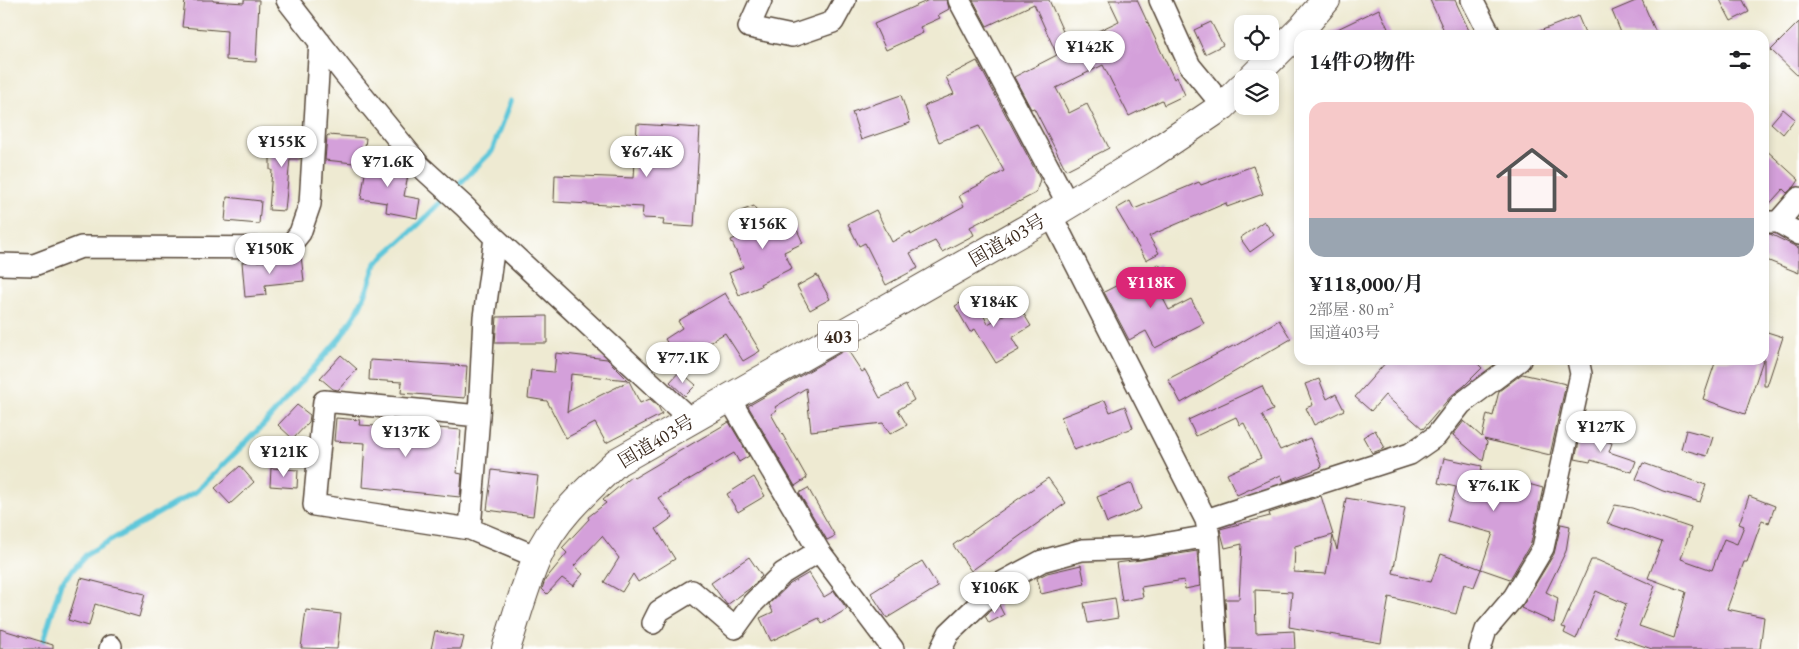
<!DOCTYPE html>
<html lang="ja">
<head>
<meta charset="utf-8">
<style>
	:root { --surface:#fff; --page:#f2f2f2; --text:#202124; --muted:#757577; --line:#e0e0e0; --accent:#db2777 }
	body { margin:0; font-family:"EB Garamond","Noto Serif JP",serif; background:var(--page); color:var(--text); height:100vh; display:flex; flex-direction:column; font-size:19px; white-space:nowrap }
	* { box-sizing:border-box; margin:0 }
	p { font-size:16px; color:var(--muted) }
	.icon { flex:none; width:28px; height:28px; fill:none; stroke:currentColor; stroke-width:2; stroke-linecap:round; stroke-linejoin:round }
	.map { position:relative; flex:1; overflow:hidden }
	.sheet { position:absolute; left:1294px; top:30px; width:475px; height:335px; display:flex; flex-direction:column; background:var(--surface); border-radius:15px; box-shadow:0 2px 8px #0003 }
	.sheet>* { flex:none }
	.tools { position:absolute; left:1234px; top:15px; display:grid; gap:10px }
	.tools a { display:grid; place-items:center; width:45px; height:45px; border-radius:10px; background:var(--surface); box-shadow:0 2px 8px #0003; font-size:25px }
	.price { position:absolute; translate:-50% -42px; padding:0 11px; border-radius:18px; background:#fff; color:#222; font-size:16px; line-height:32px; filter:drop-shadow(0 1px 2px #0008) }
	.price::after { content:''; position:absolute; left:50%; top:30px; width:15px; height:11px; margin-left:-8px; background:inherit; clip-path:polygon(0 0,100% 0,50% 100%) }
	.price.current { background:var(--accent); color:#fff }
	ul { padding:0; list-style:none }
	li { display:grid; align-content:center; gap:10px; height:265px; padding:0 15px }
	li+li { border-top:1px solid var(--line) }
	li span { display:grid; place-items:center; height:155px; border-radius:15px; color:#555 }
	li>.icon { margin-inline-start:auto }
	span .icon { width:90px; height:90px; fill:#fffc; stroke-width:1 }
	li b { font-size:21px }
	h2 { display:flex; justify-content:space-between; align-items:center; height:60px; padding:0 15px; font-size:21px }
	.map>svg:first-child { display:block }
</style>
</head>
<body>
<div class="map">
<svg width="1799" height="649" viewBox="0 0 1799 649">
	<rect width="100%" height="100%" fill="#fff"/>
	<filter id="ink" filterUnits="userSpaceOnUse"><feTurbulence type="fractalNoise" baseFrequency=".02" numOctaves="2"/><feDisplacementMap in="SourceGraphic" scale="10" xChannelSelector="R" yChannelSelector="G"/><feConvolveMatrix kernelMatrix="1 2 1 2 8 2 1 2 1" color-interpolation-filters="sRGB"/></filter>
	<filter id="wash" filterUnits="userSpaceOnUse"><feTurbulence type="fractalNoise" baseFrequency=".0096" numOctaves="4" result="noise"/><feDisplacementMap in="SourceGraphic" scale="20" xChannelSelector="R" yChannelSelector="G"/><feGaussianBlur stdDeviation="1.12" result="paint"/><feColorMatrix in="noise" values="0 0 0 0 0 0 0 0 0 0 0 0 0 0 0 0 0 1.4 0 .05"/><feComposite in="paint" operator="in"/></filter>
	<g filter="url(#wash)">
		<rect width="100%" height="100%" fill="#eeead2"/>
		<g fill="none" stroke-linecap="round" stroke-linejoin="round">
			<path stroke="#5ec7da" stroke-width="5.5" d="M41,649l20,-66 26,-29 110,-63 70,-70 73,-83 17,-26 10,-22 9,-27 42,-38 74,-74 19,-50"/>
		</g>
		<g id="blocks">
			<path fill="#d4a0da" d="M185,0h28v1l31,2v-3h15l-3,62 -30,-2 1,-29 -45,-4z
				M929,0h18l2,9 -11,6 2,3 -20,9 3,6 -37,17 -12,-26z
				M973,0h76l20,45 50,-24 -10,-21h28l37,79 3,-2 8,18 -21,10 -2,-5 -33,16 -26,-51 -47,23 13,25 18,-9 22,44 -43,22 -32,-62 -3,1 -17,-32 43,-22 -23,-51 -47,22z
				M1430,0h25l16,35h-25z
				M1638,0h4l15,35h-35l-10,-24z
				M1720,0h23l6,12 -18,9z
				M1379,9l12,26h-66z
				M1578,16l8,19h-54v-1z
				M1211,22l12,23 -18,9 -11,-24z
				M1799,22v55l-28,-27z
				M977,61l63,118 -4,14 -66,34 4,8 -32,17 -7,-11 -25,12 8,15 -32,17 -21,-42 -6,3 -11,-22 28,-14 16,32 18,-10 1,3 53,-29 -5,-10 45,-25 -25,-45 -40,16 -15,-36 30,-12 -8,-17z
				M901,95l9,28 -49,17 -9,-28z
				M1783,109l12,10 -12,15 -12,-11z
				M637,124l63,4 -6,99 -31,-2 1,-6 -22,-1 1,-11 -89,-5 1,-27 79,3z
				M328,135l38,3 -3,26 -38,-4 2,-24z
				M270,136h32l-2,23h-10l-5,52 -16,-1 3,-40h-2z
				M1764,148l35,32 -4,6 -8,7 -4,-4 -19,21z
				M368,154l16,1 -1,16 25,4 -4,21 16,3 -3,19 -31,-6 1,-9 -26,-4z
				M1253,166l10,28 -36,13 -1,-4 -77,33 10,17 -13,7 -30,-51 14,-8 4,8 65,-27 2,3z
				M227,197l34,4 -2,23 -34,-3z
				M754,206l9,20 27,-12 13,29 -19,9 8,16 -32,16 1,2 -22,9 -10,-22 14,-6 -12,-27 18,-8 -8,-21z
				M1264,221l10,14 -24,17 -10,-14z
				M1764,234h6l29,14v25l-35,-14z
				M297,256h4l3,25 -39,4 1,10 -21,2 -3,-35 46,-2z
				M1159,264l7,13 -11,6 14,27 22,-11 13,24 -49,25 -9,-17 -17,9 -25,-48z
				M817,275l13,24 -20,11 -13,-24z
				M725,293l35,58 -17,10 -18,-28 -47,28 -13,-22 17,-11 -4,-7z
				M973,296l15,28 31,-18 12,20 -19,12 7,12 -23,13 -21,-34 -5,3 -15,-26z
				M547,316v27h-52l2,-26z
				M1279,320l12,19 -110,64 -13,-24 67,-34v1z
				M1764,331l19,6 -16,49h-3z
				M847,349l15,23 3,-2 15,28 26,-13 8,15 -16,10 9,15 -17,9 -7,-11 -72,8 -5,-43 -31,19 2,3 -6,4 36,64 -12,8 -47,-80z
				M556,353l51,6 21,21 -57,-6 -4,38 62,-31 11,22 10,-4 8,7 4,8 -56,29 -11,-20 -29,15 -19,-37 -19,-3 3,-28 23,2z
				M341,355l16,14 -19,21 -5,-1 -13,-11z
				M370,360l97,6 -2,32 -64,-5 1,-11 -33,-2z
				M1388,360h86l8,8 -18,18 -13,10 -28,33 -38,-34 -14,16 -16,-14z
				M1716,360h47l-18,54 -42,-15z
				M680,371l16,14 -11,11 -15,-14z
				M1522,374l44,10 -16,71 -66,-16 3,3 -4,19 -30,-26 11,-14 18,16 5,-23 6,2 6,-25z
				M1319,379l8,20 9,-5 8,16 -30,15 -8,-17 7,-3 -8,-21z
				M1262,386l11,24 -11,5 18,35 30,-12 12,29 -38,15 -3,-7 -44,20 -10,-21 34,-16 -17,-35 -4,2 -4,-8 -40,19 -8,-16z
				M1105,400l5,12 15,-6 8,22 -59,22 -13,-33z
				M297,405l13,10 -1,7 -16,17 -15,-14z
				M336,418l24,2 -1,5 35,2v3l44,3v-5l23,2 -4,43 5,1 -2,23 -98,-10 3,-44 -31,-2z
				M729,422l20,34 -10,6 -5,-9 -76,45 15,19 -17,12 19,30 -37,23 -5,-8 -11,18 -18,-10 15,-24 -17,-22 -28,30 9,8 -10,12 -11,-8 -15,16 -5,-5 3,-9 22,-27 -5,-5 27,-29 -1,-2 18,-14 -3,-3 29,-24 2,2z
				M1375,430l10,18 -13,5 -9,-16z
				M1686,430l27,7 -6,19 -26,-7z
				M1581,434l14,2v2l17,5 -3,9 27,9 -4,11 -41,-12 -1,2 -15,-3z
				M1444,458l38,8 -1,5 62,17 -12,55 -21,36 -29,-10 12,-36 -46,-12 9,-34 -18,-4z
				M1643,463l63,22 -6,17 -37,-11 -27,-12z
				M240,466l14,16 -24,22 -15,-16z
				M271,468l27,2 -1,18 -27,-2z
				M492,470l46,6 -5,40 -46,-6z
				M754,477l11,19 -27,16 -11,-18z
				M1048,478l18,25 -95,68 -18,-26z
				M1132,483l9,26 -34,14 -10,-26z
				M808,488l27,48 -8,4 -28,-47z
				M1321,496l12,39 -38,11 -1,26 32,2 7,-38 4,14 9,-52 59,10 -12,65 38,9 10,-28 40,15 -7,18 -10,-3 -8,30 -67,-17 -8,46 -92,-16 3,-35 -37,-2 1,43 38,-2 1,18h-67l-3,-50h14l3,-55 -17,4 -5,-19 50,-13 -1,-3z
				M1749,496l26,10 -6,17 -7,-3 -15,42h-3l-17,47 37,8 -4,32h-108l-38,-13 12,-32 -30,-13 -20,48 -12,-6 2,-5 -4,-1 29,-67h6l58,26 -16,40 35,12 12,-46 -38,-14 14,-36 -55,-19 8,-18 17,3 59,20 -10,31 31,11 12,-31 13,5 7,-18 -5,-2z
				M1561,524l9,2 -4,25 -20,41 12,6 -4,25 -33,-15 33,-54z
				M1197,551l3,35 -15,3 -1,-9 -43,7 2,10 -21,4 -6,-38 25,-3z
				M749,557l13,19 -13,13 -22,16 -16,-22z
				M922,561l16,26 -51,31 -16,-25z
				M1081,565l4,19 -44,10 -4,-16 10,-5z
				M809,573l15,24 10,-6 13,18 -25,15 -3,-6 -48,23 -11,-23 13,-6 -4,-8 21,-20z
				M81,578l64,16 -6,23 -44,-13 -6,22 -21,-6z
				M1115,598l3,20 -30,5 -4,-20z
				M998,603l6,12 -15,8 -4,-7z
				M306,610l35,4 -4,35 -36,-1z
				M0,629l53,16v4h-53z
				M435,631l29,6 -3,12h-30z"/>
		</g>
	</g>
	<g filter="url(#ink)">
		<use href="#blocks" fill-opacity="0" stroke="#564739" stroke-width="1"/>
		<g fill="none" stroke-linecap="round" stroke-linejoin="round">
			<defs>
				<path id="street" d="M287,0l56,72 77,94 45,41 30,31 196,182
					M761,0l-12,27 43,9 41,-14 12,-22
					M959,0l109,204
					M1160,0l30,66 33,40
					M1472,0l18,35
					M1051,215l155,305 3,16 7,113
					M1764,222h14l21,12
					M1778,222l21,-24
					M495,238l-11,79 -5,99 -9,113 67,28
					M0,264l34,1 47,-18 207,1 12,-15 10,-29 10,-162
					M729,398l90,153 74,98
					M1206,520l204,-66 26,-18 25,-32 59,-44
					M470,529l-156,-24 10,-104 155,15
					M653,623l6,-12 33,-20 43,37 18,-25 30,-30 36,-22
					M110,649l1,-3
					M941,649l8,-16 52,-50 41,-22 40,-11 57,-2 70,-12
					M1480,649l6,-19 28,-33 29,-49 38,-174 -3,-14"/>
				<path id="highway" d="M1251,79l53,-53 22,-26
					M506,649c10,-30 18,-62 31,-91 16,-38 50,-68 80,-96l434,-247 98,-59 74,-50 19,-19"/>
			</defs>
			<use href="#street" stroke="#564739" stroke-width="24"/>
			<use href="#highway" stroke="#564739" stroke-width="30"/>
			<use href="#street" stroke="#fff" stroke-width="21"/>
			<use href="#highway" stroke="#fff" stroke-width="28"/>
		</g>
	</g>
	<g text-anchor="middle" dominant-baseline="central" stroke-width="4" stroke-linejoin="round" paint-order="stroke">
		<rect fill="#fff" stroke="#766a62" stroke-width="1" x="818" y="320.5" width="40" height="31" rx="4"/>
		<g font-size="18" font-weight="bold" fill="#3b2a1e">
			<text x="838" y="336">403</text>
		</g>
		<g font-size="19" fill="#3b2a1e" stroke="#fff">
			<text transform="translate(1007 240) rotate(-30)">国道403号</text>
			<text transform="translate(656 441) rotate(-31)">国道403号</text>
		</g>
	</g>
</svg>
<div class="tools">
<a><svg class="icon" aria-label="locate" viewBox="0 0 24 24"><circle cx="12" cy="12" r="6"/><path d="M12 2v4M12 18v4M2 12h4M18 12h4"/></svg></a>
<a><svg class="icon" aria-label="layers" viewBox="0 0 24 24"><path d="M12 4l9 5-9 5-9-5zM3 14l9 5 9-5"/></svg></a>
</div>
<b class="price" style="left:1090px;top:73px">¥142K</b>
<b class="price" style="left:282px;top:168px">¥155K</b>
<b class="price" style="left:647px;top:178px">¥67.4K</b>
<b class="price" style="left:388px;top:188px">¥71.6K</b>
<b class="price" style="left:763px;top:250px">¥156K</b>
<b class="price" style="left:270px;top:275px">¥150K</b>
<b class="price current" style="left:1151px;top:309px">¥118K</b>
<b class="price" style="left:994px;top:328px">¥184K</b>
<b class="price" style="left:683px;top:384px">¥77.1K</b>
<b class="price" style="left:1601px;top:453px">¥127K</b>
<b class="price" style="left:406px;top:458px">¥137K</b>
<b class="price" style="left:284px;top:478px">¥121K</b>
<b class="price" style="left:1494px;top:512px">¥76.1K</b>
<b class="price" style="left:995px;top:614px">¥106K</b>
<section class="sheet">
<h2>14件の物件<svg class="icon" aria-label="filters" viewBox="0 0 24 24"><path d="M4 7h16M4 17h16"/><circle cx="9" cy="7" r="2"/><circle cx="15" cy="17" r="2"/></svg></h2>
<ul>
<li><span style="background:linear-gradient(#f6c9c9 75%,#9aa5b1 0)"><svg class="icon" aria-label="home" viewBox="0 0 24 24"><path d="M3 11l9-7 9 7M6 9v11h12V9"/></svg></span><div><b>¥118,000/月</b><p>2部屋 · 80 m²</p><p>国道403号</p></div></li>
</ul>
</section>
</div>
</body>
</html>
